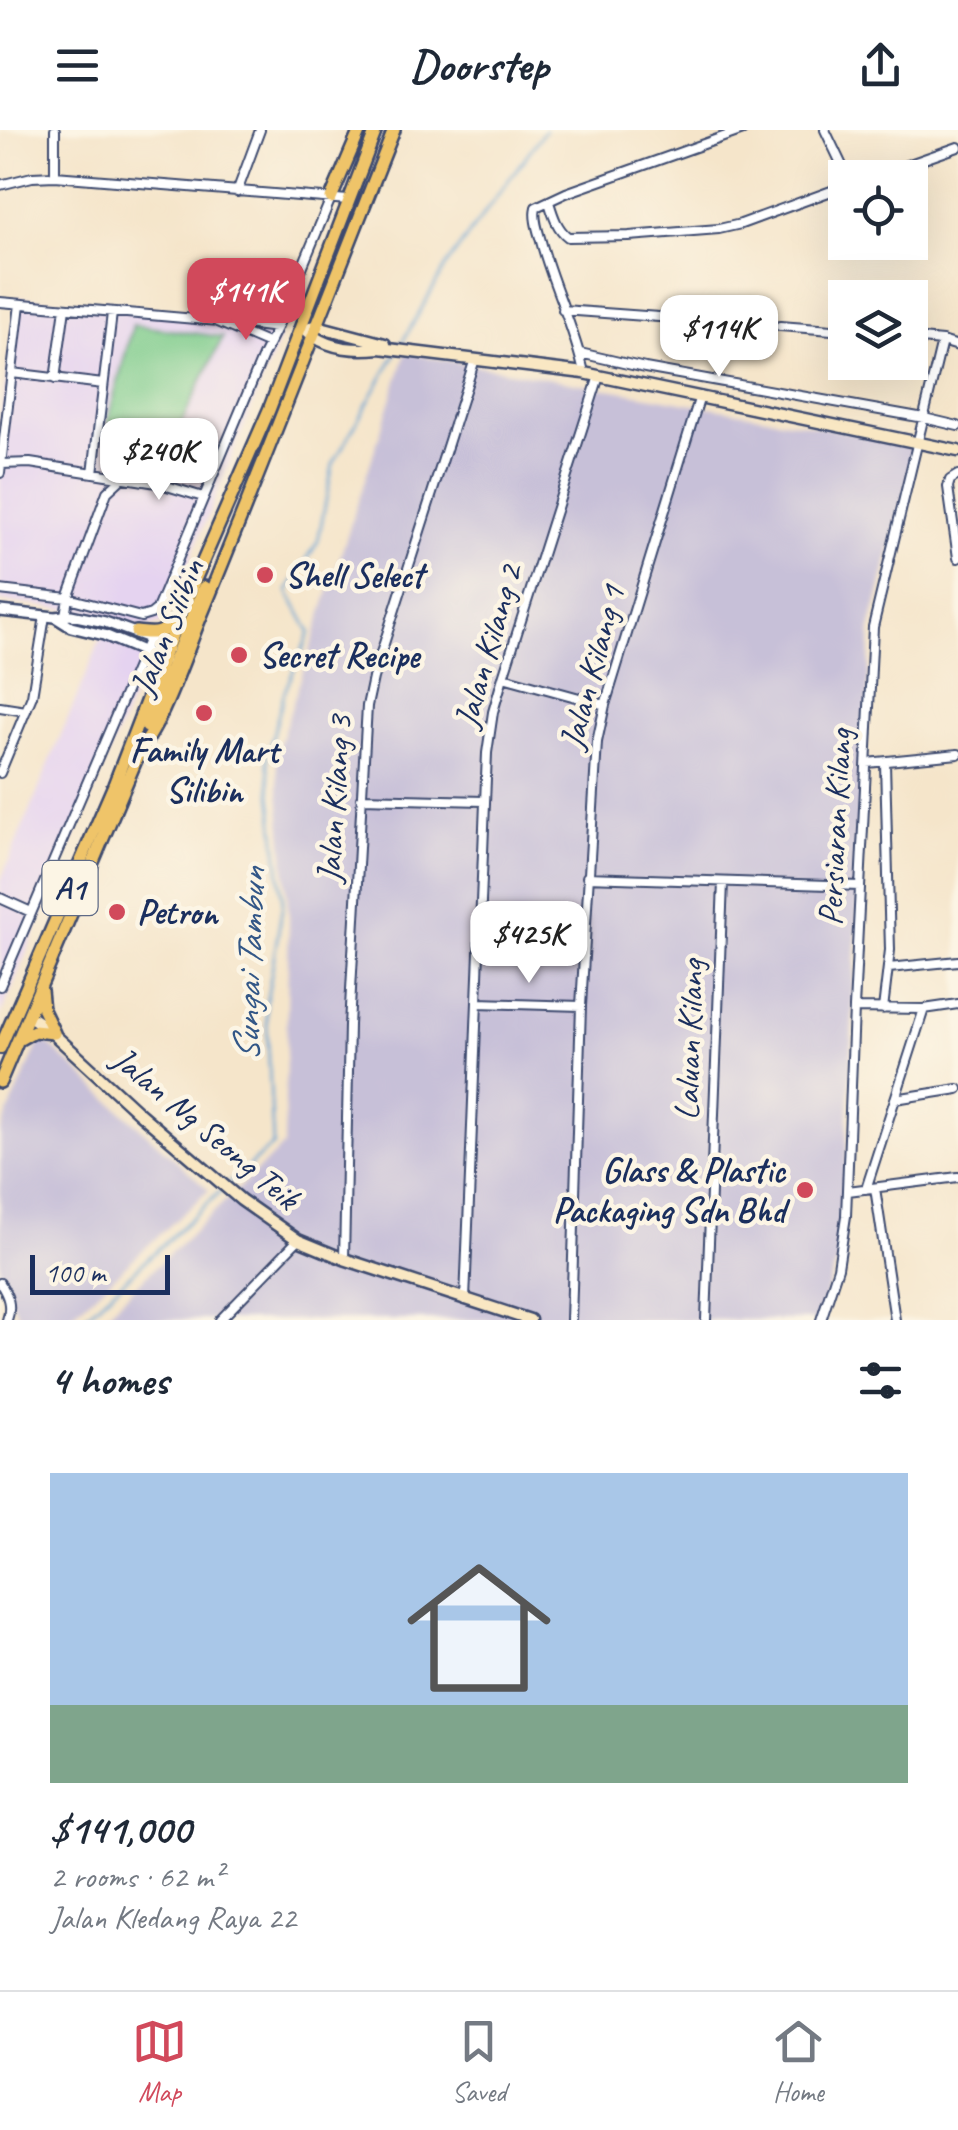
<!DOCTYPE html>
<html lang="en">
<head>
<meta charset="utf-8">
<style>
	:root { --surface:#fff; --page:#f2f2f3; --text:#1f2937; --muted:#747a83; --line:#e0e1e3; --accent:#d1495b }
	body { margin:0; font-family:Caveat,sans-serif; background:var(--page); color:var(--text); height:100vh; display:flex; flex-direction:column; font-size:38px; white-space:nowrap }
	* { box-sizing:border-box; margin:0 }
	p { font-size:32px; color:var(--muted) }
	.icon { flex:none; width:55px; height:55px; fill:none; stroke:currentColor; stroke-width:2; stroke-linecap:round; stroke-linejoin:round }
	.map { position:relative; height:1190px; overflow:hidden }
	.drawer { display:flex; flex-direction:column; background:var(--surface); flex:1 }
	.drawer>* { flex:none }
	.fabs { position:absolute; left:828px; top:30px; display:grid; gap:20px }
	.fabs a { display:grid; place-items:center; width:100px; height:100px; border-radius:0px; background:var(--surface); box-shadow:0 10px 40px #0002; font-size:50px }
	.scale { position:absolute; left:30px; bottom:25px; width:140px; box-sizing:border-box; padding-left:10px; border:5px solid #1b2f5e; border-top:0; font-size:28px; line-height:35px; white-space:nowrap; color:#1b2f5e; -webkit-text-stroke:8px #fcf5e5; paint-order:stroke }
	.price { position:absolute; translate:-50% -85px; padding:0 22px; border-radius:20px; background:#fff; color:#222; font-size:32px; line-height:65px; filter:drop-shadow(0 2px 5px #0008) }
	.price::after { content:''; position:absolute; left:50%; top:60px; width:30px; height:22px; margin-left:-15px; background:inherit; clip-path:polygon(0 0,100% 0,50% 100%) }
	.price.selected { background:var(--accent); color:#fff }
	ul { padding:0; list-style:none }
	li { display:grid; align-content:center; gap:20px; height:530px; padding:0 50px }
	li+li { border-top:2px solid var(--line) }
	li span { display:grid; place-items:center; height:310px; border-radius:0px; color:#555 }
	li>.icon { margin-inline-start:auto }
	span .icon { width:180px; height:180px; fill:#fffc; stroke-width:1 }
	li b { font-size:42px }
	h2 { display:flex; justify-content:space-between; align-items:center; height:120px; padding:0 50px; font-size:42px }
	header { display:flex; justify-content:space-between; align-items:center; height:130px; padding:0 50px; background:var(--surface); font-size:45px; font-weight:800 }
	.menu { display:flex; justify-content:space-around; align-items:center; height:140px; border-top:2px solid var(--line); background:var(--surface); font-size:28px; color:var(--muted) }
	.menu a { display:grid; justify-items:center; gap:5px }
	.menu .selected { color:var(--accent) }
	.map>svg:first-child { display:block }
</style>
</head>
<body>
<header><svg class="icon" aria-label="menu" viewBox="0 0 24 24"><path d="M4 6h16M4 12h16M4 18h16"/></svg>Doorstep<svg class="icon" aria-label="share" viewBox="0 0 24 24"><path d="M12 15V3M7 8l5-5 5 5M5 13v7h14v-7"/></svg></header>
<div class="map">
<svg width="958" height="1190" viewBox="0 0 958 1190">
	<rect width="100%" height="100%" fill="#fcf5e5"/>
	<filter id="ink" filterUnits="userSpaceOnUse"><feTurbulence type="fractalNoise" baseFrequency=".01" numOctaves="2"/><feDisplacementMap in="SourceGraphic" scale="20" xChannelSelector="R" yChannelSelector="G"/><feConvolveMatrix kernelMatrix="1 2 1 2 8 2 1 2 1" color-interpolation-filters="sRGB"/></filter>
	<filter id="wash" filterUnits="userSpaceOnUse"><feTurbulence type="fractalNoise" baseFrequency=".0048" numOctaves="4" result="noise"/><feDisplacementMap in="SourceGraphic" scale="40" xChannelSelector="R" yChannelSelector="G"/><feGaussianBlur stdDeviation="2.25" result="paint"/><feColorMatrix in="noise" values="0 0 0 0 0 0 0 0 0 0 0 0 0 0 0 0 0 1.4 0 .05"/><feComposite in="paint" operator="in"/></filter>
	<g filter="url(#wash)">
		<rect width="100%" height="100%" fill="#f5e5ca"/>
		<path fill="#e5d3f0" d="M18,167l212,23 50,17 -115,285 -20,6 -73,-18 -72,-9v-183z
			M102,506l48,19 -150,362v-135z"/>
		<path fill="#c7c0d8" d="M406,223l511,91 -46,182 -29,620 -25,74h-717l184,-175 5,-227 -13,-163z
			M41,908l168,152 -143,130h-45l-21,-41v-147z"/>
		<path fill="#7bcb8b" stroke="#4b7d74" stroke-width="2.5" d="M133,195l90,12 -48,99 -68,-13z"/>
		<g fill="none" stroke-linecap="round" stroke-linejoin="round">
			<path stroke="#60a2d4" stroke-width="2.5" d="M400,216l46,-80 99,-136
				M229,1053l44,-38 -7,-141 17,-101 -16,-145 17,-65 26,-61 -22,-41 30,-50 15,-77 63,-111
				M81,1190l142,-131"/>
		</g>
	</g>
	<g filter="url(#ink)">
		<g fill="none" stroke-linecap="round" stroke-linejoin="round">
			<defs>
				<path id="minor" d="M825,0l23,48
					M55,46v-46
					M870,48l88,-31
					M0,55l32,-8 23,-1 293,24
					M237,62l23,-62
					M549,72c4,13 8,27 19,35l61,-1 90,-7 22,-5 104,-38
					M0,172l230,20 47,6
					M563,180l137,10
					M218,192l51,22
					M780,196l65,5
					M910,208l32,3 16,5
					M580,223l65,15 279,50 34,8
					M12,243l91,11
					M584,243c-9,-44 -30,-84 -42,-128 -3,-12 -9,-26 -6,-38l30,-14 177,-63
					M55,249l10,-71
					M2,334l28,-1 127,20 46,14
					M0,343l20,-169
					M93,343l19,-160
					M958,345l-8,5 -2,7 10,71
					M0,460l68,8 73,19 10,-3 6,-5 106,-253 14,-28 54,-130
					M64,491l4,-23 39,-106 14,-13
					M503,547l102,28
					M0,577l26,4
					M867,633l91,-9
					M0,643l32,-77 13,-80
					M361,668l123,3
					M587,747l273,9
					M0,768l31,14
					M889,838l69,-7
					M0,856l149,-348
					M477,873l104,3
					M854,878l70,1 34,-5
					M883,879l7,-59 -5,-187
					M895,969l63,-10
					M875,1058l20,132
					M866,1059l58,-180
					M848,1061l110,-14
					M344,1129l5,-234 18,-319 6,-28 102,-319
					M0,1153c8,12 12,23 7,37
					M465,1170l22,-547 6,-41 10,-35 96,-301
					M220,1190l78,-80
					M571,1190l10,-314 16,-264 8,-37 95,-309
					M706,1190l17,-438
					M821,1190l17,-52 8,-52 8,-208 19,-381 69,-286"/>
				<path id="tertiary" d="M0,481l55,6 16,-2 34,7 44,16 19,11
					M55,487l16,10 33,8 60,25"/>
				<path id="secondary" d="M303,197c19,21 50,24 77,21l204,25 374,78
					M310,197l7,-1 68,18
					M29,886l18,12 92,85 102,87 57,40 46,19 186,61"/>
				<path id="primary" d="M331,68l29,-68
					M136,502c20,2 25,4 40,-13
					M147,597l57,-140
					M41,860l2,20 11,23
					M20,909l14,-8 20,2
					M0,918l114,-263 66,-171 89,-204 107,-280
					M0,952l142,-336c18,-17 46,-98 57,-125 67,-163 130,-327 195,-491"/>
			</defs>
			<use href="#minor" stroke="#3c4a6e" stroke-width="12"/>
			<use href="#tertiary" stroke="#3c4a6e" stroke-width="14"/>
			<use href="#secondary" stroke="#3c4a6e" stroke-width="15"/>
			<use href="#primary" stroke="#3c4a6e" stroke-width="16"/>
			<use href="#minor" stroke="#fff" stroke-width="8"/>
			<use href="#tertiary" stroke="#fff" stroke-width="9"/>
			<use href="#secondary" stroke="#f9e7c3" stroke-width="10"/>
			<use href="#primary" stroke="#efc469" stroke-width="11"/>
		</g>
	</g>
	<g fill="#d1495b" stroke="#fcf5e5" stroke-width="4">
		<circle cx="265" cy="445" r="10"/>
		<circle cx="239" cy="525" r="10"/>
		<circle cx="204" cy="583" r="10"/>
		<circle cx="117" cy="782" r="10"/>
		<circle cx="805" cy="1060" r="10"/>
	</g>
	<g text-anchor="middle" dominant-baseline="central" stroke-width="9" stroke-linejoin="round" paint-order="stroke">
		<rect fill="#fcf5e5" stroke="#5e6a86" stroke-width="2.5" x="42.5" y="731" width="55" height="54" rx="8"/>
		<g font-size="32" font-weight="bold" fill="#1b2f5e">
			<text x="70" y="758">A1</text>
		</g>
		<g font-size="35" font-weight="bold" fill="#1b2f5e" stroke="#fcf5e5" text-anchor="start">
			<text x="285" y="445">Shell Select</text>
			<text x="259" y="525">Secret Recipe</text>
			<text x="204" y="620" text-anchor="middle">Family Mart<tspan x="204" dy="40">Silibin</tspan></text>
			<text x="137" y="782">Petron</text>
			<text x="785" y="1040" text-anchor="end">Glass &amp; Plastic<tspan x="785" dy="40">Packaging Sdn Bhd</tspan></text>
		</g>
		<g font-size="35" fill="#1b2f5e" stroke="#fcf5e5">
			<text transform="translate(167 497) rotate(-68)">Jalan Silibin</text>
			<text transform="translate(488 516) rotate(-74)">Jalan Kilang 2</text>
			<text transform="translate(592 537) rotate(-75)">Jalan Kilang 1</text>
			<text transform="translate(334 669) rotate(-86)">Jalan Kilang 3</text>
			<text transform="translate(835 697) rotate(-87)">Persiaran Kilang</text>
			<text transform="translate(689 910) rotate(-88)">Laluan Kilang</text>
			<text transform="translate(206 998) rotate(40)">Jalan Ng Seong Teik</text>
		</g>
		<g font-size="38" font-style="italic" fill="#335787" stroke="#fcf5e5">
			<text transform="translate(249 835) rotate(-88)">Sungai Tambun</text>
		</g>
	</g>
</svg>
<div class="fabs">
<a><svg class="icon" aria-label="locate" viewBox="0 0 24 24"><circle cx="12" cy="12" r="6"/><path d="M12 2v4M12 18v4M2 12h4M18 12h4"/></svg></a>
<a><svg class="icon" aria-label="layers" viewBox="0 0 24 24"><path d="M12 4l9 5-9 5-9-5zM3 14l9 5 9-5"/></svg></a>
</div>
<div class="scale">100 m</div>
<b class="price selected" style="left:246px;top:213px">$141K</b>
<b class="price" style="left:719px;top:250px">$114K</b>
<b class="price" style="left:159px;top:373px">$240K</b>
<b class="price" style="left:529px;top:856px">$425K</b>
</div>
<section class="drawer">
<h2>4 homes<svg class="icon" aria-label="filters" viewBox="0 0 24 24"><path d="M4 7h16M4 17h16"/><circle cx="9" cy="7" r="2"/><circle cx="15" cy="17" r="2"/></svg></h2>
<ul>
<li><span style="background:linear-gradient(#a9c7e8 75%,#7fa58c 0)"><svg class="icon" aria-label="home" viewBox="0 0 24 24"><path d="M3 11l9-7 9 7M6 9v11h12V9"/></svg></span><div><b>$141,000</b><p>2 rooms · 62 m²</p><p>Jalan Kledang Raya 22</p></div></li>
</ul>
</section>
<nav class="menu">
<a class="selected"><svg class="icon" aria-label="map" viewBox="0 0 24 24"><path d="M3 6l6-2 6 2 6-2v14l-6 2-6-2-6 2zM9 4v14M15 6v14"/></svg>Map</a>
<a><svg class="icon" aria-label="saved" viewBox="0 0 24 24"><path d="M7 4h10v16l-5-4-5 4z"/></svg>Saved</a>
<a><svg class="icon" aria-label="home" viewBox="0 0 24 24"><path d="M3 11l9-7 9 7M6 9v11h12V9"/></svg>Home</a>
</nav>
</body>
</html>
